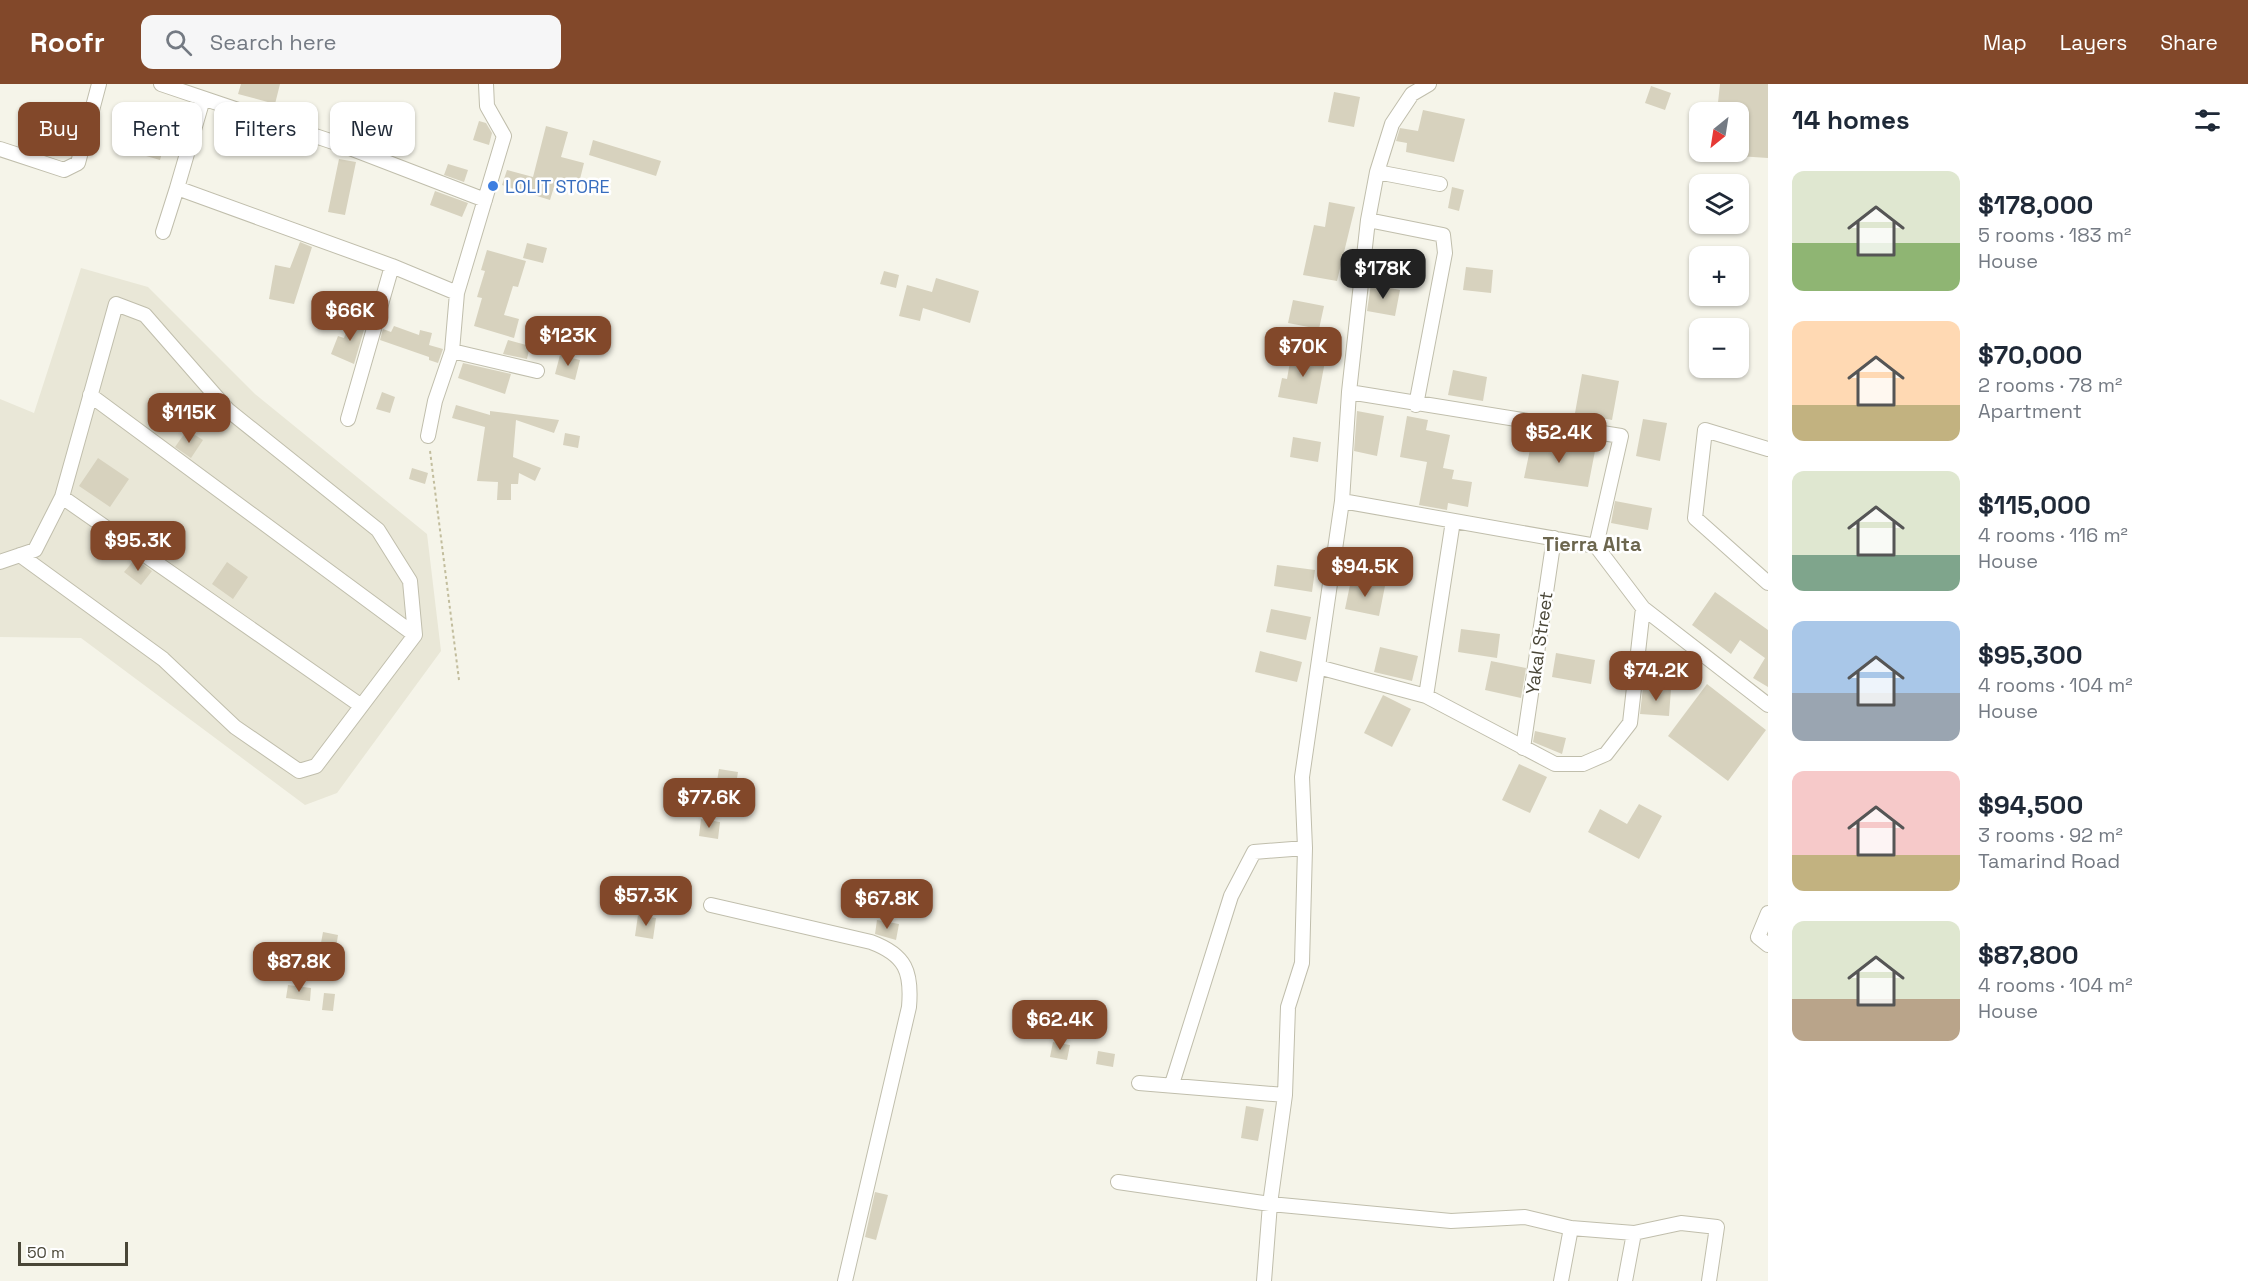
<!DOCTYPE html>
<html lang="en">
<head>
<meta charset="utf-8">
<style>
	:root { --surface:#fff; --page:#f6f6f7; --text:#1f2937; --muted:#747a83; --accent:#82482a }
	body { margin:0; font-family:"Space Grotesk",sans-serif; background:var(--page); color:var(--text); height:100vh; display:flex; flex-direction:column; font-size:22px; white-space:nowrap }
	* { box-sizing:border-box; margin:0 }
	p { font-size:20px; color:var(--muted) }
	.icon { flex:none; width:33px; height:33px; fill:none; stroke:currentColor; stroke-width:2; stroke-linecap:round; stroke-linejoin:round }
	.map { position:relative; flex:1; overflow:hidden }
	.details { display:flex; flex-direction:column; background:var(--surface); width:480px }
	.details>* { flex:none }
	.hud { position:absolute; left:18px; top:18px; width:570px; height:54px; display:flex; gap:12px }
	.needle { width:39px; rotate:210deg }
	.buttons { position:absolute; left:1689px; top:18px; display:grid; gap:12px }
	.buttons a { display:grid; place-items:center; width:60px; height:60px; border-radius:12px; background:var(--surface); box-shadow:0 2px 4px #0004; font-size:30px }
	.scale { position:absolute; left:18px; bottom:15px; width:110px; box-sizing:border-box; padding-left:6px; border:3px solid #494637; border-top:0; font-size:16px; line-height:21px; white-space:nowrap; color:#494637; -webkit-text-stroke:4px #fff; paint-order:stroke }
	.price { position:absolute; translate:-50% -51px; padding:0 14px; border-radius:12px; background:var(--accent); color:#fff; font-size:20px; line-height:39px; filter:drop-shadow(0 2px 3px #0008) }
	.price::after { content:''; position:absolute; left:50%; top:36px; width:18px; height:14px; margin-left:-9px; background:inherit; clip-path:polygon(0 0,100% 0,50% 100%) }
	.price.current { background:#222; color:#fff }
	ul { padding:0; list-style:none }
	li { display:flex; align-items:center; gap:18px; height:150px; padding:0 24px }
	li span { display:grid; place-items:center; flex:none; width:168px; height:120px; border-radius:12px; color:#555 }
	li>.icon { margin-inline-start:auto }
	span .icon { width:72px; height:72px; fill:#fffc; stroke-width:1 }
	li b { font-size:26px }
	h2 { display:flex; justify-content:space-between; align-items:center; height:72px; padding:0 24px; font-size:26px }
	.tag { padding:0 21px; border-radius:12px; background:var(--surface); box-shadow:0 2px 4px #0004; font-size:21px; line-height:54px }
	.tag.current { background:var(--accent); color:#fff }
	header { display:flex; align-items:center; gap:36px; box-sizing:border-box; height:84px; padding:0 30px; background:var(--accent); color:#fff }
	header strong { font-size:28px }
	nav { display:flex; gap:33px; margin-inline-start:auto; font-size:21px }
	.search { width:420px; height:54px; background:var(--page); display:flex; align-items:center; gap:15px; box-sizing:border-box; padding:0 21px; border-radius:12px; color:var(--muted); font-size:22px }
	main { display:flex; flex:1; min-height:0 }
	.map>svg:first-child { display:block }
</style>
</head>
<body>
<header>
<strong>Roofr</strong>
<div class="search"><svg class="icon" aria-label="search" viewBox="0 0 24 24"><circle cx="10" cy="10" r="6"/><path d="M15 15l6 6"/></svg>Search here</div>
<nav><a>Map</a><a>Layers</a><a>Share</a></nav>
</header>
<main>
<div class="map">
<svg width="1768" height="1197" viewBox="0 0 1768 1197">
	<rect width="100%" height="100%" fill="#f5f4e9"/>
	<path fill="#e9e7d7" d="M81,184l67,19 107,107 172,140 14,117 -104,142 -32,12 -224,-167 -81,-1v-238l34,14z"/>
	<path fill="#d7d2be" d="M241,0h39l-5,20 -37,-10z
		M1720,0h48v74l-30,-2v-44h-21z
		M1651,2l20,7 -6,17 -20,-7z
		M1334,8l26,5 -6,30 -26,-5z
		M351,19l22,6 -9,32 -22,-6z
		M141,25l31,9 -12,42 -31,-9z
		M1423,26l42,9 -11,43 -48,-10 1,-9 -11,-2 4,-13 18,3z
		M479,37l7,2 6,10 -3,12 -16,-5z
		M546,42l22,6 -7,25 23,6 -5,20 -22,-6 -7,23 -48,-15 5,-15 26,7z
		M593,56l68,21 -5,15 -67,-21z
		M339,75l17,3 -11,53 -17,-3z
		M448,80l20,6 -4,12 -20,-7z
		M1452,103l12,3 -5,21 -11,-3z
		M435,107l33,12 -6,14 -32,-12z
		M1329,118l26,5 -18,74 -34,-6 11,-50 11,2z
		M300,158l12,5 -18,57 -25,-5 6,-34 15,3z
		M527,159l20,5 -4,15 -20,-5z
		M487,166l39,11 -8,26 -5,-1 -9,29 15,4 -5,19 -40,-12 8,-28 -5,-1 8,-26 -4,-1z
		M1466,183l27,3 -2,23 -28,-3z
		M884,187l15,4 -3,13 -16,-4z
		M936,194l43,13 -9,32 -47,-15 -3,13 -21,-5 8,-31 25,7z
		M1371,200l29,6 -5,26 -28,-5z
		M1293,216l31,6 -5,23 -31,-6z
		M351,234l15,5 -12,41 -23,-10 7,-18 6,2z
		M394,242l25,9 1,-5 12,3 -3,12 14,4 -5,14 -9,-3v-3l-49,-17 3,-11 8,3z
		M508,256l22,6 -3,13 -24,-5z
		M1292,266l34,6 -9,48 -39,-7 4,-19 5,1z
		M560,271l20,5 -5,20 -20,-6z
		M463,279l48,11 -6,20 -47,-16z
		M1453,286l34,7 -4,24 -35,-6z
		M1582,290l37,7 -7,39 -37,-7z
		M382,308l13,5 -5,16 -14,-4z
		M456,321l34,10v-4l69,9 -5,13 -38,-13 -3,37 28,11 -6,13 -16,-8 -1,11h-7v16h-14l1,-18 -21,-1 8,-54 -33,-9z
		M1357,327l27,5 -7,40 -23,-5z
		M1407,332l21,4 -2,10 24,5 -7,33 11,2 -2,9 20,3 -4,25 -20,-4 -1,7 -28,-5 8,-43 -27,-5z
		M1643,335l24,4 -7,38 -24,-5z
		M187,346l16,10 -12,18 -16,-11z
		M565,349l15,3 -2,12 -15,-3z
		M1293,353l28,5 -3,20 -28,-5z
		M1532,356l63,11 -7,36 -64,-9z
		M98,374l31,21 -19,28 -31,-21z
		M412,384l16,5 -3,11 -16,-5z
		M1615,417l37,7 -4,22 -37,-7z
		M135,475l17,12 -11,14 -17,-13z
		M227,478l21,15 -15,22 -21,-15z
		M1277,481l38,5 -3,22 -38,-6z
		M1351,496l34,6 -6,30 -34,-7z
		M1715,508l53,38v57l-15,-9 12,-20 -25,-18 -9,14 -39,-29z
		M1271,525l40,8 -5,23 -40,-8z
		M1461,545l39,5 -3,24 -39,-6z
		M1380,563l38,9 -6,25 -38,-9z
		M1260,567l42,11 -5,20 -42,-10z
		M1556,569l39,7 -4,24 -39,-7z
		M1491,577l35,7 -5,30 -36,-8z
		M1707,600l59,46 -38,51 -60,-45z
		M1643,603l28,2 -2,27 -29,-2z
		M1383,611l28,14 -19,38 -28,-14z
		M1535,647l31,7 -4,16 -29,-12z
		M1519,680l28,13 -17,36 -28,-13z
		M719,685l19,3 -3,18 -19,-3z
		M1639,720l23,12 -23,43 -51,-27 12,-23 27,15z
		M701,735l19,3 -2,17 -19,-3z
		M638,831l18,3 -3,21 -18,-3z
		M877,836l22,4 -3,16 -21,-6z
		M323,848l15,3 -4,26 -16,-2z
		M288,901l23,3 -1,13 -24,-3z
		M324,909l11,1 -2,17 -11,-1z
		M1053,958l17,3 -3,15 -17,-3z
		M1098,967l17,3 -2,13 -17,-3z
		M1246,1022l18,3 -6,32 -17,-3z
		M875,1108l13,3 -12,45 -11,-3z"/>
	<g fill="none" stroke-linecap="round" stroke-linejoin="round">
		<defs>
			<path id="minor" d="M161,0l181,61 143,55
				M486,0l1,22 17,30 -47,157 -5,58 85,20
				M203,15l-26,89 215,78 65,27
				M0,65l64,21 14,-7 21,-79
				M1377,88l63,12
				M1368,136l75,15 2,18 -29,152
				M163,148l14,-44
				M1349,308l272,44 -25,110
				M90,311l325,240
				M348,335l44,-153
				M428,352l7,-35 17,-50
				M1768,365l-63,-19 -10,88 73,65
				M62,413l298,208
				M1342,417l254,45 47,62 125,97
				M0,478l35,-12 27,-53 54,-193 29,11 83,95 150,120 32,51 5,54 -99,131 -17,5 -64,-44 -72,-68 -143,-104
				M1318,583l108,29 129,68h28l23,-10 24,-31 13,-115
				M1426,612l27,-175
				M1523,664l31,-210
				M711,821l160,37c35,13 41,30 38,65l-64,274
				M1768,829l-10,24 10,8
				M1139,999l146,12
				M1172,1000l59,-188 23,-44 51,-4
				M1118,1098l152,22 181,17 74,-4 46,11 63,5 47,-10 36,4 -8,54
				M1264,1197l6,-77 15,-109 3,-88 14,-44 3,-115 -3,-71 40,-276 7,-109 19,-172 9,-48 15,-48 20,-30 17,-10
				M1561,1197l10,-53
				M1625,1197l9,-48"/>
		</defs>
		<use href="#minor" stroke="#c0beac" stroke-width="16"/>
		<path stroke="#c2bd9d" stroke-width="2" stroke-dasharray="3 3" stroke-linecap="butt" d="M430,367l29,229"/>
		<use href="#minor" stroke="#fff" stroke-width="14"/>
	</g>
	<circle fill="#3f7fe0" stroke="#fff" stroke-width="2" cx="493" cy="102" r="6"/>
	<g text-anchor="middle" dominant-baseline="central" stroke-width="5" stroke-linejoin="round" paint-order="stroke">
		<g font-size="18" fill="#366cbe" stroke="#fff" text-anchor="start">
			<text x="505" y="102">LOLIT STORE</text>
		</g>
		<g font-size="18" fill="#494637" stroke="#fff">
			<text transform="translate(1539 559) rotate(-82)">Yakal Street</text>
		</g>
		<g font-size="20" font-weight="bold" fill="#6c664e" stroke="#fff">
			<text x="1592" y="460">Tierra Alta</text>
		</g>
	</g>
</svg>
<div class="buttons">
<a><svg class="needle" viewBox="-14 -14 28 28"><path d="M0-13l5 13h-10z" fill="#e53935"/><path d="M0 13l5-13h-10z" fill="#747a83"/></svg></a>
<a><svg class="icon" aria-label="layers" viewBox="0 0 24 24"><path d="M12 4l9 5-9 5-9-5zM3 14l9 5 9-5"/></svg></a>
<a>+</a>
<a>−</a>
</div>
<div class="scale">50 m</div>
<b class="price current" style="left:1383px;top:216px">$178K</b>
<b class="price" style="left:350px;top:258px">$66K</b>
<b class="price" style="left:568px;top:283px">$123K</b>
<b class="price" style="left:1303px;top:294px">$70K</b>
<b class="price" style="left:189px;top:360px">$115K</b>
<b class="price" style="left:1559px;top:380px">$52.4K</b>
<b class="price" style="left:138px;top:488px">$95.3K</b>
<b class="price" style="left:1365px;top:514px">$94.5K</b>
<b class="price" style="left:1656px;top:618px">$74.2K</b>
<b class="price" style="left:709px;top:745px">$77.6K</b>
<b class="price" style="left:646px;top:843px">$57.3K</b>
<b class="price" style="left:887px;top:846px">$67.8K</b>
<b class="price" style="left:299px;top:909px">$87.8K</b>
<b class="price" style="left:1060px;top:967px">$62.4K</b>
<div class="hud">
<a class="tag current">Buy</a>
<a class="tag">Rent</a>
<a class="tag">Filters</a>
<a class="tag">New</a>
</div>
</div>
<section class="details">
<h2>14 homes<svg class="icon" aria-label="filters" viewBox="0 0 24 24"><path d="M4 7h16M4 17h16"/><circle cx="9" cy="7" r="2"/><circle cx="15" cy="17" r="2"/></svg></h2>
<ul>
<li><span style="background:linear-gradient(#dfe7d0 60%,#8fb573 0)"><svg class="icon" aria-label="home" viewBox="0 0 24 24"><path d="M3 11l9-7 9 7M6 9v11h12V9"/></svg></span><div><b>$178,000</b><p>5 rooms · 183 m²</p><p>House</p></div></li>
<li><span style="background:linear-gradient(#ffd9b3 70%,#c2b280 0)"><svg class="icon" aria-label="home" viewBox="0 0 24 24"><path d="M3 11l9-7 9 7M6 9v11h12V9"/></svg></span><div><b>$70,000</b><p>2 rooms · 78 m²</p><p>Apartment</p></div></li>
<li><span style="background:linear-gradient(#dfe7d0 70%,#7fa58c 0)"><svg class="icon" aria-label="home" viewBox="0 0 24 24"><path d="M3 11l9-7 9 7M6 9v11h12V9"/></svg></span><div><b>$115,000</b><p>4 rooms · 116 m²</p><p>House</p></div></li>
<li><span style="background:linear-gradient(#a9c7e8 60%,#9aa5b1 0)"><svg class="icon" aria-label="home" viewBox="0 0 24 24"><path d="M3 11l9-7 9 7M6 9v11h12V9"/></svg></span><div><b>$95,300</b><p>4 rooms · 104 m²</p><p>House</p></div></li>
<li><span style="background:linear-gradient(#f6c9c9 70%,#c2b280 0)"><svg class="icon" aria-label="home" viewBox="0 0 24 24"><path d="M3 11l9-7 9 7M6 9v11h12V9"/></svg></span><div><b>$94,500</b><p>3 rooms · 92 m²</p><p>Tamarind Road</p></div></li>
<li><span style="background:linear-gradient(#dfe7d0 65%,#b9a48a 0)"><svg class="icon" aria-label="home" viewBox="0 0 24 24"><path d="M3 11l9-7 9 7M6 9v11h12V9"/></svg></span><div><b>$87,800</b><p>4 rooms · 104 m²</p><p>House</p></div></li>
</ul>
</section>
</main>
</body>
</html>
